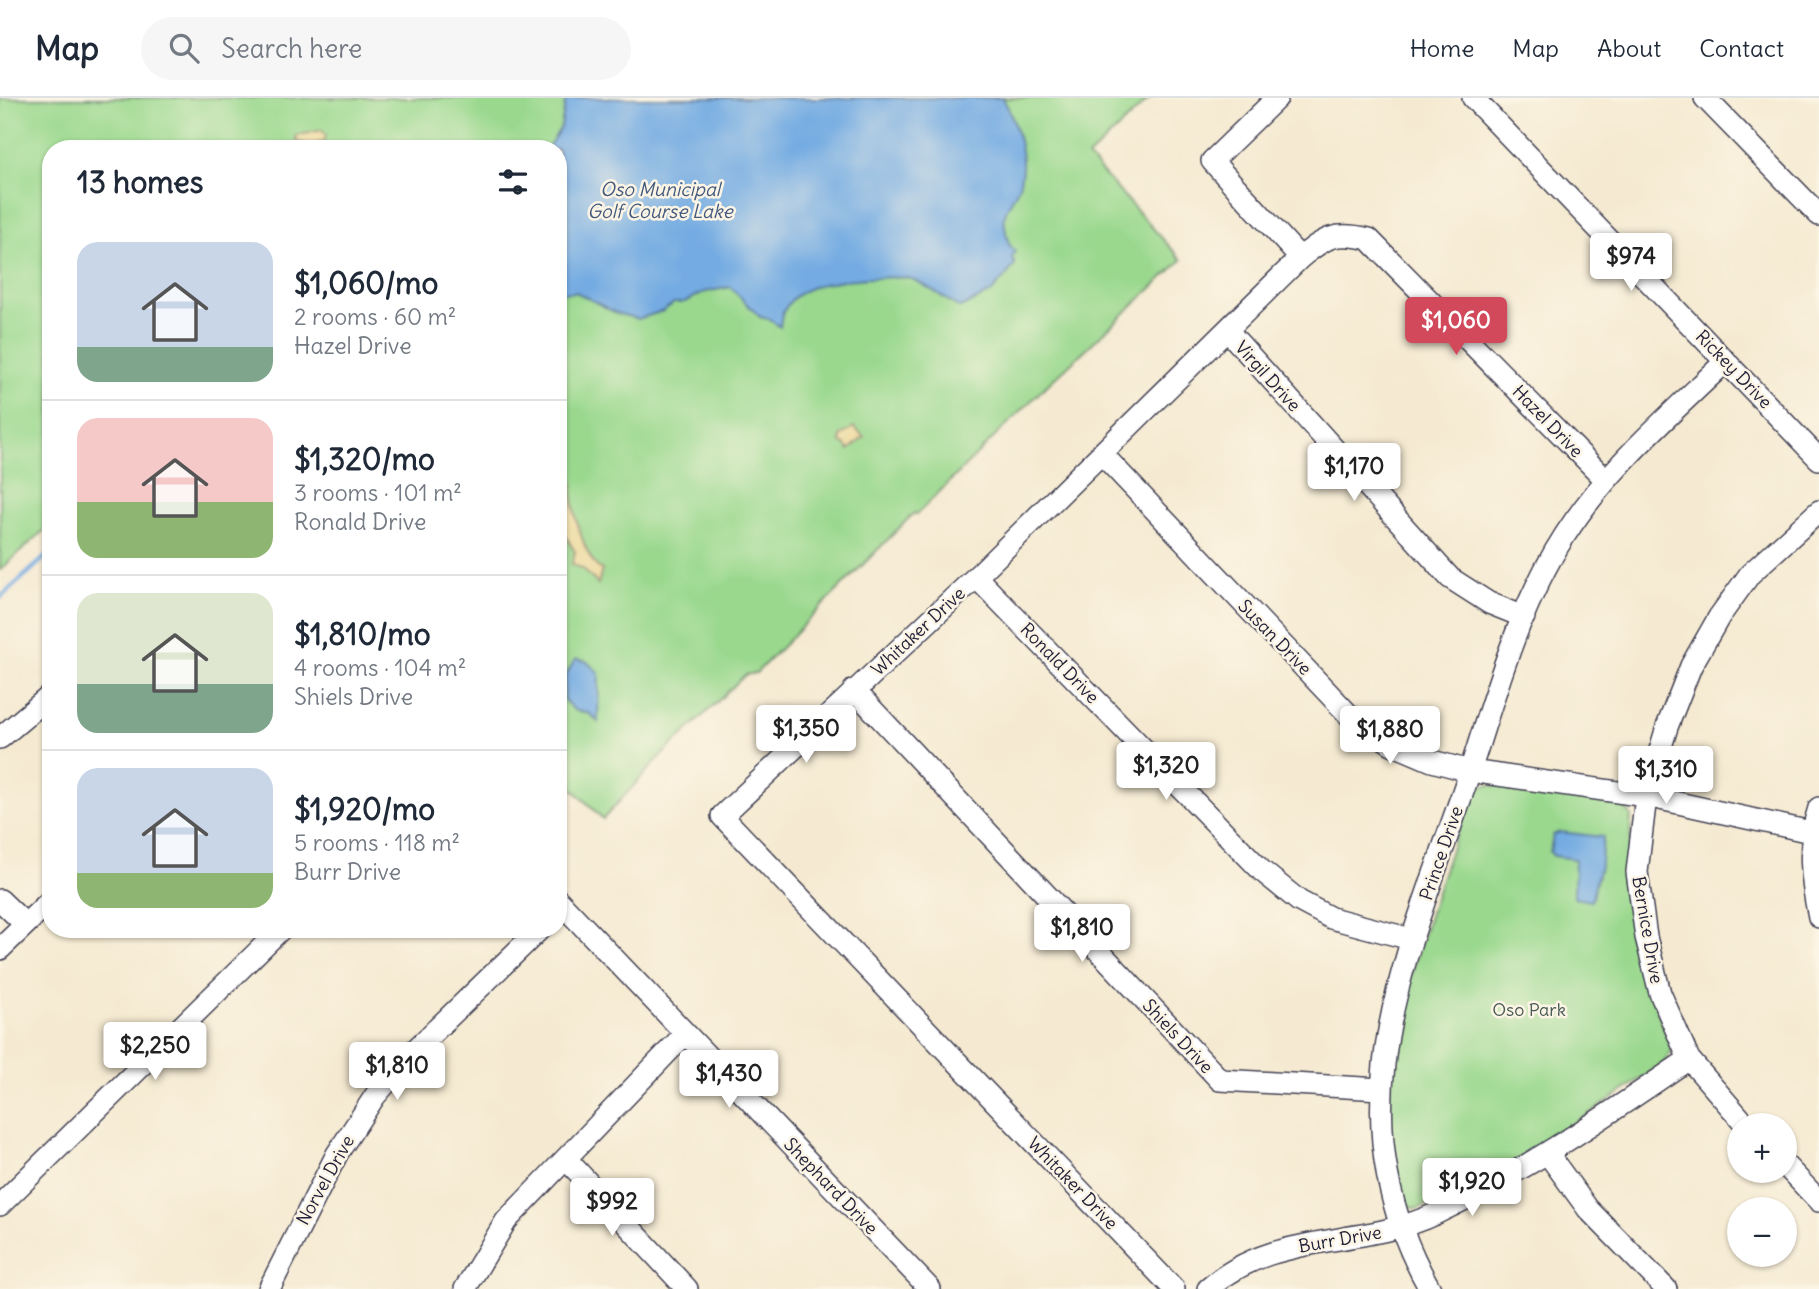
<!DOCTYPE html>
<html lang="en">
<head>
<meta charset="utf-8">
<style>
	:root { --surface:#fff; --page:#f6f6f7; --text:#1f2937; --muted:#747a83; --line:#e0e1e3; --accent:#d1495b }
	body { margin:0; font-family:Delius,sans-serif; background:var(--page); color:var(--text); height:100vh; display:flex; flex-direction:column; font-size:26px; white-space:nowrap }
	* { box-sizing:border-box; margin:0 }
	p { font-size:23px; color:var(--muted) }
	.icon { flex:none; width:38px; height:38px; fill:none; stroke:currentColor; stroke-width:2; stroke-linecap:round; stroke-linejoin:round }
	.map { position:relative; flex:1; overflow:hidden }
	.drawer { position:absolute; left:42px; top:42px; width:525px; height:798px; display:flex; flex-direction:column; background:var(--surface); border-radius:28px; box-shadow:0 2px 5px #0004 }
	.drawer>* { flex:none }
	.tools { position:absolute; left:1727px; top:1015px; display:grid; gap:14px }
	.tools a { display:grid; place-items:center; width:70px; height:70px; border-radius:50%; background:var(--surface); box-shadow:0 2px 5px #0004; font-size:35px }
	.price { position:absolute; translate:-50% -60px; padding:0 16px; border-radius:7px; background:#fff; color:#222; font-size:23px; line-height:46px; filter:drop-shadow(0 2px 4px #0008) }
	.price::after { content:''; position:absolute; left:50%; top:42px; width:21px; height:16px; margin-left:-10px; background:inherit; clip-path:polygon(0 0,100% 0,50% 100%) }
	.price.selected { background:var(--accent); color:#fff }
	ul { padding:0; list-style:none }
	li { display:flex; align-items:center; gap:21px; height:175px; padding:0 35px }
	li+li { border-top:2px solid var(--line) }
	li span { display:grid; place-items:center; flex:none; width:196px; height:140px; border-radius:21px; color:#555 }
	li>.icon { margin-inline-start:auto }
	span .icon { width:84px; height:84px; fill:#fffc; stroke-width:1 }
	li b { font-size:30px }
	h2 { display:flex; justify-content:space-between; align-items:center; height:84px; padding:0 35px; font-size:30px }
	header { display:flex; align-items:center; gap:42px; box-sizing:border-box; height:98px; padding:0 35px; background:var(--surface); border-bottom:2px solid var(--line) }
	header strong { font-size:33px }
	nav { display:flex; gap:38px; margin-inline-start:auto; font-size:24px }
	.search { width:490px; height:63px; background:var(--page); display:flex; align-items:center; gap:18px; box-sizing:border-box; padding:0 24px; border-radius:38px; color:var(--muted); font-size:26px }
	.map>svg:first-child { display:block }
</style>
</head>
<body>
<header>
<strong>Map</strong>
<div class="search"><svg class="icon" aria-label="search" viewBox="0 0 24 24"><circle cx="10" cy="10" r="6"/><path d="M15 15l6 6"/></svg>Search here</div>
<nav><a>Home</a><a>Map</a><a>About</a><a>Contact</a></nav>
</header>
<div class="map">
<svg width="1819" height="1191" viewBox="0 0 1819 1191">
	<rect width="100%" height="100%" fill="#fcf5e5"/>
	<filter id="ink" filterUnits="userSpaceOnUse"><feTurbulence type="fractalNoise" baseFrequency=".0143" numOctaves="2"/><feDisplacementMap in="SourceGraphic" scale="14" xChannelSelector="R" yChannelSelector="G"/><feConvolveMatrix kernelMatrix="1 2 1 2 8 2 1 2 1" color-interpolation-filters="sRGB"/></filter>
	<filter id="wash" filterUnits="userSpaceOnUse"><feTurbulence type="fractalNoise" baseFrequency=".00686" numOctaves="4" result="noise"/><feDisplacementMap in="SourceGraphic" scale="28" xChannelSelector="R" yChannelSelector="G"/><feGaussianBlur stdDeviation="1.57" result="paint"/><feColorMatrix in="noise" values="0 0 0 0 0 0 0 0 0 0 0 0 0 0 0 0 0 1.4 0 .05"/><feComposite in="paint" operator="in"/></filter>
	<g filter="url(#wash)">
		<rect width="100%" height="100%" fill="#f5ead1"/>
		<path fill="#99d88d" stroke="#5e7d64" stroke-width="2" d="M0,0h1150l-62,59 94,103 -139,129 -127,126 -2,-2 -158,160 -11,2 -85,82 -57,62 -45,-45v-625h-507v375l-51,46z
			M1490,687l130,17 11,13 -2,66 7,58 17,60 19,51 -8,13 -124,84 -75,44 -49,18 -12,-6c-9,-42 -19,-84 -14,-127 12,-96 50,-189 79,-281l11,-9z"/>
		<path fill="#eeda9e" stroke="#887e6c" stroke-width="2" d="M322,32l4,6 -2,6 -12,2 -15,-2 -1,-6z
			M854,329l10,10 -15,13 -3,-5 -5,-2v-7z
			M558,352c8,9 9,22 15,33 -5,15 12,80 29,87l-4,14 -15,-15 -11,-5 3,-12 -16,-28 -1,-46 5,3 1,-5 -6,-3z"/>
		<path fill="#73abe2" stroke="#4a668e" stroke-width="2" d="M566,0h437c12,22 24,59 17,84 -6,23 -20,23 -14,50 2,9 2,13 9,19l-3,7 3,7 -24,28 -31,15c-18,-10 -33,-24 -51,-30 -11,-2 -23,0 -33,0 -36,1 -93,4 -96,49l-11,-8 -9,-2 -30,-30c-8,2 -16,3 -24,5 -12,3 -17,12 -32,11l-11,8 -25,8 -22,-6 -40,-21 -18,1v-144h-11l14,-22z
			M575,561l11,2 13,12 -1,49 -8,-8 -16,-4 -10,-10 1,-23z
			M1560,734l43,5 -2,25 -10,39 -17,-3 1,-39 -21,-3 -4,-4 3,-17z"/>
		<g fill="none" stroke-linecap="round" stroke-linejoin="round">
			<path stroke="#73abe2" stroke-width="4.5" d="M0,500l51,-46"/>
		</g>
	</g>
	<g filter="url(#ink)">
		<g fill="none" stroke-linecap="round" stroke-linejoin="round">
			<defs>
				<path id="minor" d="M1277,0l-65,63 88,97
					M1473,0l346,361
					M1705,0l114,117
					M1227,232l223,248 39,25 35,14
					M1102,356l246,260 44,30 40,17 38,10 176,25 165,36
					M976,479l286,294 37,30 32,17 80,21
					M854,592l366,390 161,9
					M0,640l51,-43
					M1819,710c-12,35 -8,73 0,109
					M0,802l25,24
					M558,802l372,389
					M0,851l51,-49
					M1746,1027l-57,-66 -29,-66 -14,-56 -9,-65 9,-76 21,-69 24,-61 28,-49 31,-43 69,-63
					M1548,1056l40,55 78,80
					M566,1061l121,130
					M1785,1067l34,36
					M0,1107l281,-276
					M269,1191l68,-135 38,-58 39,-45 126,-122
					M465,1191l41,-68 179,-187
					M1174,1191l-452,-473 254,-239 324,-319c26,-21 35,-27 69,-19l236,240
					M1208,1191c65,-59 152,-40 227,-75 91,-43 172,-99 254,-155
					M1430,1191c-103,-181 -19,-341 40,-518 26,-80 49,-165 95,-236 43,-67 104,-119 161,-174"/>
			</defs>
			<use href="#minor" stroke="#424052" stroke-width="24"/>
			<use href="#minor" stroke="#fff" stroke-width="21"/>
		</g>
	</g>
	<g text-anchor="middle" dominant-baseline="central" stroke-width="5" stroke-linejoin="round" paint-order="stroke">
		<g font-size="18" fill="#22223b" stroke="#fcf5e5">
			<text transform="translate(1734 271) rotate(46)">Rickey Drive</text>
			<text transform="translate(1268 278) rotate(48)">Virgil Drive</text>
			<text transform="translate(1548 323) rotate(46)">Hazel Drive</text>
			<text transform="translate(918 533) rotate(-43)">Whitaker Drive</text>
			<text transform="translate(1275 539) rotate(46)">Susan Drive</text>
			<text transform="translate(1060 565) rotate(46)">Ronald Drive</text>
			<text transform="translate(1441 755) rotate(-71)">Prince Drive</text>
			<text transform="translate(1648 832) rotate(80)">Bernice Drive</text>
			<text transform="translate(1178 938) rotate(47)">Shiels Drive</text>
			<text transform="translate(325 1082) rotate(-61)">Norvel Drive</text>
			<text transform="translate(1073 1085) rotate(46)">Whitaker Drive</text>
			<text transform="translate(831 1088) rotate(46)">Shephard Drive</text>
			<text transform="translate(1340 1141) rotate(-10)">Burr Drive</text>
		</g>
		<g font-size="18" fill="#465954" stroke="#fcf5e5">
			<text x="1529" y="911">Oso Park</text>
		</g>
		<g font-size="19" font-style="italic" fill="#42597e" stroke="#fcf5e5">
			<text x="660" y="91">Oso Municipal<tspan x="660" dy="22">Golf Course Lake</tspan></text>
		</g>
	</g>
</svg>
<div class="tools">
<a>+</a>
<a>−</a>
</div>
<b class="price" style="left:1631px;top:195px">$974</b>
<b class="price selected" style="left:1456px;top:259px">$1,060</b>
<b class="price" style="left:1354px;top:405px">$1,170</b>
<b class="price" style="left:806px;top:667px">$1,350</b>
<b class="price" style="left:1390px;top:668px">$1,880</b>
<b class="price" style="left:1166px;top:704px">$1,320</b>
<b class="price" style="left:1666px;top:708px">$1,310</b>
<b class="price" style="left:1082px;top:866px">$1,810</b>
<b class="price" style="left:155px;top:984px">$2,250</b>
<b class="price" style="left:397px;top:1004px">$1,810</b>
<b class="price" style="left:729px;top:1012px">$1,430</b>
<b class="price" style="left:1472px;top:1120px">$1,920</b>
<b class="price" style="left:612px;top:1140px">$992</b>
<section class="drawer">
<h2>13 homes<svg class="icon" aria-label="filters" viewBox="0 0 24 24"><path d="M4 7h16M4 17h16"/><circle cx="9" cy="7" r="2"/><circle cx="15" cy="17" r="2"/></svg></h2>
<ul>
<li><span style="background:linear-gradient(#c9d6e8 75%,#7fa58c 0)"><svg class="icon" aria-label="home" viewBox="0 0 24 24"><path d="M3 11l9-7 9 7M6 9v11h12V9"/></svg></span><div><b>$1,060/mo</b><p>2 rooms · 60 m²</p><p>Hazel Drive</p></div></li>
<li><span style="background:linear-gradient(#f6c9c9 60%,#8fb573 0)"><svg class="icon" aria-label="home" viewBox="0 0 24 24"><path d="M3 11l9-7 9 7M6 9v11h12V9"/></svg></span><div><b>$1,320/mo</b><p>3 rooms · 101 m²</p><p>Ronald Drive</p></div></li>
<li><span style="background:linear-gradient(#dfe7d0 65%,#7fa58c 0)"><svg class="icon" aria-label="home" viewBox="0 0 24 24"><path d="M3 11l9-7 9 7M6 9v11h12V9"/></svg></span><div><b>$1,810/mo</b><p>4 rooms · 104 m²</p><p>Shiels Drive</p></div></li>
<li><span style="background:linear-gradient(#c9d6e8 75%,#8fb573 0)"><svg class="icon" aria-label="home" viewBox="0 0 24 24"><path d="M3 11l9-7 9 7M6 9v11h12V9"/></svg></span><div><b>$1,920/mo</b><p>5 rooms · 118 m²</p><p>Burr Drive</p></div></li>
</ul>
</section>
</div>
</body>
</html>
